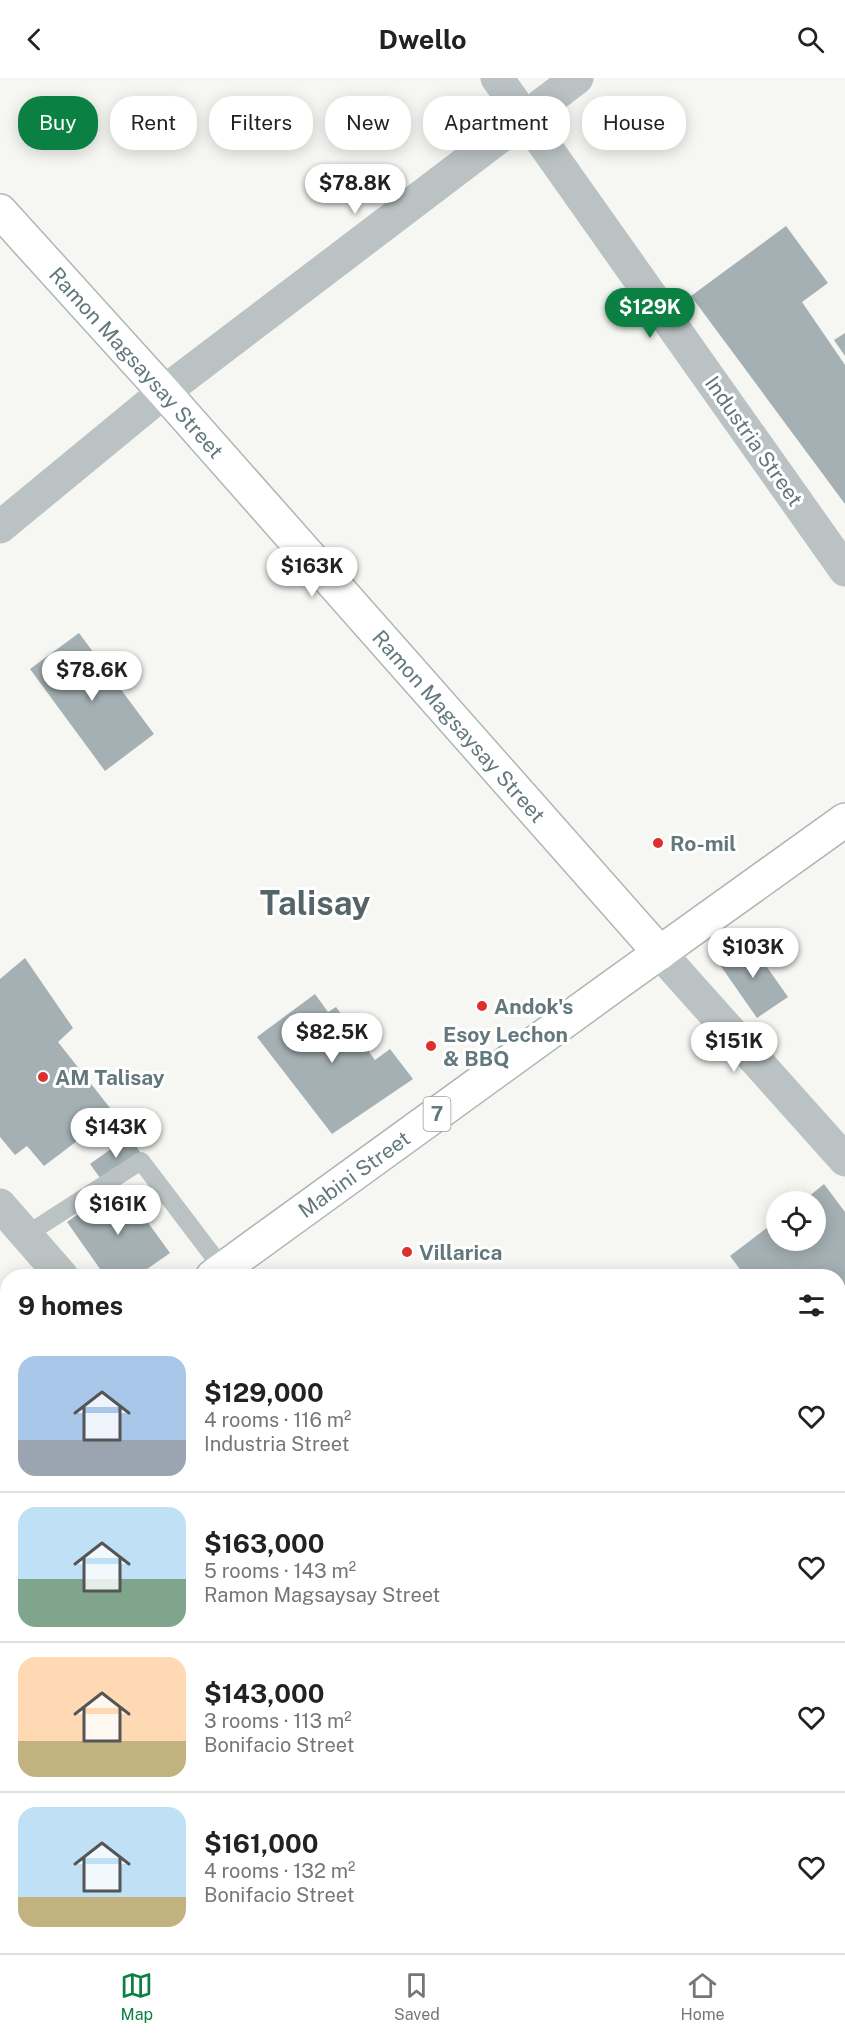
<!DOCTYPE html>
<html lang="en">
<head>
<meta charset="utf-8">
<style>
	:root { --surface:#fff; --page:#f6f6f6; --text:#222; --muted:#767676; --line:#e0e0e0; --accent:#0b8043 }
	body { margin:0; font-family:"Public Sans",sans-serif; background:var(--page); color:var(--text); height:100vh; display:flex; flex-direction:column; font-size:22px; white-space:nowrap }
	* { box-sizing:border-box; margin:0 }
	p { font-size:20px; color:var(--muted) }
	.icon { flex:none; width:33px; height:33px; fill:none; stroke:currentColor; stroke-width:2; stroke-linecap:round; stroke-linejoin:round }
	.map { position:relative; flex:1; overflow:hidden }
	.side { position:absolute; left:0px; top:1191px; width:846px; height:684px; display:flex; flex-direction:column; background:var(--surface); border-radius:24px 24px 0 0; box-shadow:0 3px 15px #0003 }
	.side>* { flex:none }
	.banner { position:absolute; left:18px; top:18px; width:810px; height:54px; display:flex; gap:12px }
	.tools { position:absolute; left:766px; top:1113px; display:grid; gap:12px }
	.tools a { display:grid; place-items:center; width:60px; height:60px; border-radius:50%; background:var(--surface); box-shadow:0 3px 15px #0003; font-size:30px }
	.price { position:absolute; translate:-50% -51px; padding:0 14px; border-radius:21px; background:#fff; color:#222; font-size:20px; line-height:39px; filter:drop-shadow(0 2px 3px #0008) }
	.price::after { content:''; position:absolute; left:50%; top:36px; width:18px; height:14px; margin-left:-9px; background:inherit; clip-path:polygon(0 0,100% 0,50% 100%) }
	.price.selected { background:var(--accent); color:#fff }
	ul { padding:0; list-style:none }
	li { display:flex; align-items:center; gap:18px; height:150px; padding:0 18px }
	li+li { border-top:2px solid var(--line) }
	li span { display:grid; place-items:center; flex:none; width:168px; height:120px; border-radius:18px; color:#555 }
	li>.icon { margin-inline-start:auto }
	span .icon { width:72px; height:72px; fill:#fffc; stroke-width:1 }
	li b { font-size:26px }
	h2 { display:flex; justify-content:space-between; align-items:center; height:72px; padding:0 18px; font-size:26px }
	.tag { padding:0 21px; border-radius:24px; background:var(--surface); box-shadow:0 3px 15px #0003; font-size:21px; line-height:54px }
	.tag.selected { background:var(--accent); color:#fff }
	header { display:flex; justify-content:space-between; align-items:center; height:78px; padding:0 18px; background:var(--surface); font-size:27px; font-weight:700 }
	.tab-bar { display:flex; justify-content:space-around; align-items:center; height:84px; border-top:2px solid var(--line); background:var(--surface); font-size:16px; color:var(--muted) }
	.tab-bar a { display:grid; justify-items:center; gap:3px }
	.tab-bar .selected { color:var(--accent) }
	.map>svg:first-child { display:block }
</style>
</head>
<body>
<header><svg class="icon" aria-label="back" viewBox="0 0 24 24"><path d="M15 5l-7 7 7 7"/></svg>Dwello<svg class="icon" aria-label="search" viewBox="0 0 24 24"><circle cx="10" cy="10" r="6"/><path d="M15 15l6 6"/></svg></header>
<div class="map">
<svg width="845" height="1875" viewBox="0 0 845 1875">
	<rect width="100%" height="100%" fill="#f6f6f3"/>
	<path fill="#d7dbd2" d="M845,1331v416l-6,5 -1,-416z"/>
	<path fill="#a4b0b3" d="M786,148l42,57 -26,19 43,63v139l-154,-208z
		M845,255v23l-11,-16z
		M79,555l75,101 -49,37 -75,-102z
		M748,862l40,57 -31,21 -39,-56z
		M25,880l48,70 -15,14 56,71 -70,53 -17,-20 -12,9 -15,-18v-158z
		M315,916l13,18 8,-5 39,53 15,-11 23,30 -81,55 -75,-97z
		M129,1058l13,19 -39,27 -13,-18z
		M120,1106l50,69 -33,23h-32l-38,-54z
		M824,1106l21,28v145l-7,5v-86h-93l-15,-20 47,-36v20h39v-38h-14z
		M0,1257l8,10v26l-8,5z
		M0,1479l8,9v380h67l-10,7h-65z
		M845,1479v80l-7,-8v-66z
		M162,1868h73l-10,7h-73z
		M369,1868h47l-8,7h-32z
		M427,1868h55l7,7h-71z"/>
	<g fill="none" stroke-linecap="round" stroke-linejoin="round">
		<defs>
			<g id="secondary">
				<path id="s1" d="M0,133l164,181 496,561"/>
				<path d="M635,1868l6,7"/>
			</g>
			<g id="primary">
				<path id="s2" d="M213,1198l403,-292 229,-164"/>
				<path d="M0,1351l8,-5"/>
			</g>
		</defs>
		<use href="#secondary" stroke="#adb6b8" stroke-width="36"/>
		<use href="#primary" stroke="#afb6b8" stroke-width="36"/>
		<path stroke="#bbc2c3" stroke-width="18" d="M26,1157l115,-74 82,108
			M538,1868l6,7"/>
		<path stroke="#bbc2c3" stroke-width="33" d="M497,0l348,492
			M0,449l164,-135 413,-314
			M660,875l185,207
			M0,1127l62,71
			M838,1330l7,-5
			M0,1437l8,10
			M838,1798l7,-5
			M107,1875l10,-7
			M744,1875l10,-7"/>
		<use href="#secondary" stroke="#fff" stroke-width="33"/>
		<use href="#primary" stroke="#fff" stroke-width="33"/>
	</g>
	<g fill="#de2f2c" stroke="#fff" stroke-width="2">
		<circle cx="658" cy="765" r="6"/>
		<circle cx="482" cy="928" r="6"/>
		<circle cx="431" cy="968" r="6"/>
		<circle cx="43" cy="999" r="6"/>
		<circle cx="407" cy="1174" r="6"/>
	</g>
	<g text-anchor="middle" dominant-baseline="central" stroke-width="6" stroke-linejoin="round" paint-order="stroke">
		<rect fill="#fff" stroke="#91a0a4" stroke-width="1.5" x="423.5" y="1019" width="27" height="34" rx="4.5"/>
		<g font-size="20" font-weight="bold" fill="#62787d">
			<text x="437" y="1036">7</text>
		</g>
		<g font-size="21" fill="#62787d" stroke="#fff">
			<text stroke="none"><textPath href="#s1" startOffset="204">Ramon Magsaysay Street</textPath></text>
			<text transform="translate(754 363) rotate(55)">Industria Street</text>
			<text stroke="none"><textPath href="#s1" startOffset="690">Ramon Magsaysay Street</textPath></text>
			<text stroke="none"><textPath href="#s2" startOffset="174">Mabini Street</textPath></text>
		</g>
		<g font-size="21" font-weight="bold" fill="#62787d" stroke="#fff" text-anchor="start">
			<text x="670" y="765">Ro-mil</text>
			<text x="494" y="928">Andok's</text>
			<text x="443" y="956">Esoy Lechon<tspan x="443" dy="24">&amp; BBQ</tspan></text>
			<text x="55" y="999">AM Talisay</text>
			<text x="419" y="1174">Villarica</text>
		</g>
		<g font-size="33" font-weight="bold" fill="#546469" stroke="#fff">
			<text x="315" y="825">Talisay</text>
		</g>
	</g>
</svg>
<div class="tools">
<a><svg class="icon" aria-label="locate" viewBox="0 0 24 24"><circle cx="12" cy="12" r="6"/><path d="M12 2v4M12 18v4M2 12h4M18 12h4"/></svg></a>
</div>
<b class="price" style="left:355px;top:137px">$78.8K</b>
<b class="price selected" style="left:650px;top:261px">$129K</b>
<b class="price" style="left:312px;top:520px">$163K</b>
<b class="price" style="left:92px;top:624px">$78.6K</b>
<b class="price" style="left:753px;top:901px">$103K</b>
<b class="price" style="left:332px;top:986px">$82.5K</b>
<b class="price" style="left:734px;top:995px">$151K</b>
<b class="price" style="left:116px;top:1081px">$143K</b>
<b class="price" style="left:118px;top:1158px">$161K</b>
<div class="banner">
<a class="tag selected">Buy</a>
<a class="tag">Rent</a>
<a class="tag">Filters</a>
<a class="tag">New</a>
<a class="tag">Apartment</a>
<a class="tag">House</a>
</div>
<section class="side">
<h2>9 homes<svg class="icon" aria-label="filters" viewBox="0 0 24 24"><path d="M4 7h16M4 17h16"/><circle cx="9" cy="7" r="2"/><circle cx="15" cy="17" r="2"/></svg></h2>
<ul>
<li><span style="background:linear-gradient(#a9c7e8 70%,#9aa5b1 0)"><svg class="icon" aria-label="home" viewBox="0 0 24 24"><path d="M3 11l9-7 9 7M6 9v11h12V9"/></svg></span><div><b>$129,000</b><p>4 rooms · 116 m²</p><p>Industria Street</p></div><svg class="icon" aria-label="heart" viewBox="0 0 24 24"><path d="M12 20l-8-8c-3-5 5-10 8-4 3-6 11-1 8 4z"/></svg></li>
<li><span style="background:linear-gradient(#bfe0f5 60%,#7fa58c 0)"><svg class="icon" aria-label="home" viewBox="0 0 24 24"><path d="M3 11l9-7 9 7M6 9v11h12V9"/></svg></span><div><b>$163,000</b><p>5 rooms · 143 m²</p><p>Ramon Magsaysay Street</p></div><svg class="icon" aria-label="heart" viewBox="0 0 24 24"><path d="M12 20l-8-8c-3-5 5-10 8-4 3-6 11-1 8 4z"/></svg></li>
<li><span style="background:linear-gradient(#ffd9b3 70%,#c2b280 0)"><svg class="icon" aria-label="home" viewBox="0 0 24 24"><path d="M3 11l9-7 9 7M6 9v11h12V9"/></svg></span><div><b>$143,000</b><p>3 rooms · 113 m²</p><p>Bonifacio Street</p></div><svg class="icon" aria-label="heart" viewBox="0 0 24 24"><path d="M12 20l-8-8c-3-5 5-10 8-4 3-6 11-1 8 4z"/></svg></li>
<li><span style="background:linear-gradient(#bfe0f5 75%,#c2b280 0)"><svg class="icon" aria-label="home" viewBox="0 0 24 24"><path d="M3 11l9-7 9 7M6 9v11h12V9"/></svg></span><div><b>$161,000</b><p>4 rooms · 132 m²</p><p>Bonifacio Street</p></div><svg class="icon" aria-label="heart" viewBox="0 0 24 24"><path d="M12 20l-8-8c-3-5 5-10 8-4 3-6 11-1 8 4z"/></svg></li>
</ul>
</section>
</div>
<nav class="tab-bar">
<a class="selected"><svg class="icon" aria-label="map" viewBox="0 0 24 24"><path d="M3 6l6-2 6 2 6-2v14l-6 2-6-2-6 2zM9 4v14M15 6v14"/></svg>Map</a>
<a><svg class="icon" aria-label="saved" viewBox="0 0 24 24"><path d="M7 4h10v16l-5-4-5 4z"/></svg>Saved</a>
<a><svg class="icon" aria-label="home" viewBox="0 0 24 24"><path d="M3 11l9-7 9 7M6 9v11h12V9"/></svg>Home</a>
</nav>
</body>
</html>
